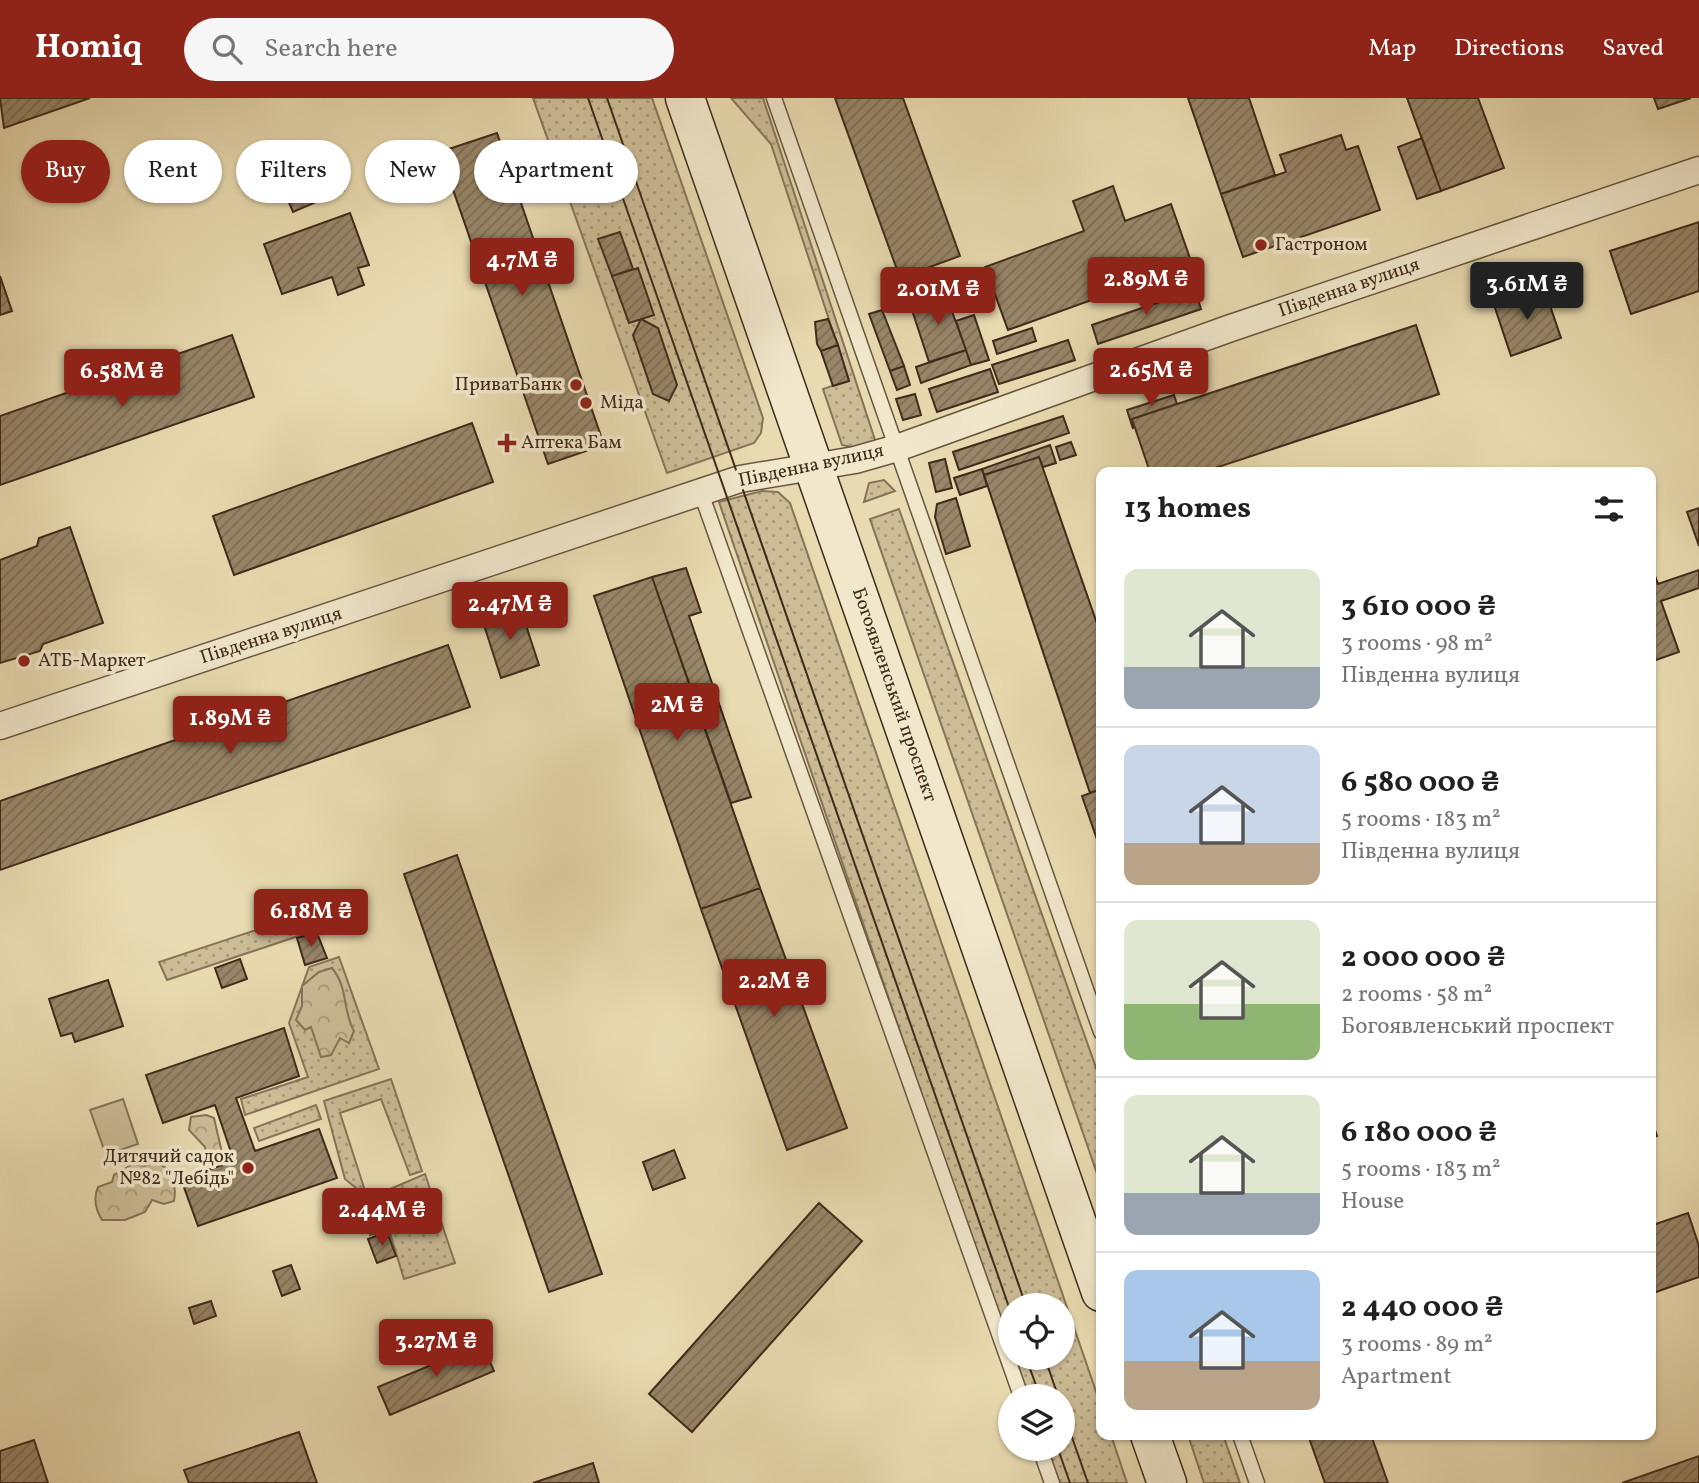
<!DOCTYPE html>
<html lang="en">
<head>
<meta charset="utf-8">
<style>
	:root { --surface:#fff; --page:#f6f6f6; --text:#202124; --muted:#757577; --line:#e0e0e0; --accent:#8f2418 }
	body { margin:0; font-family:Vollkorn,serif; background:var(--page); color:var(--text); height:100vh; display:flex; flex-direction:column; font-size:26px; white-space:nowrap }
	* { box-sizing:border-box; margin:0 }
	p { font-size:23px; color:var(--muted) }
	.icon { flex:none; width:38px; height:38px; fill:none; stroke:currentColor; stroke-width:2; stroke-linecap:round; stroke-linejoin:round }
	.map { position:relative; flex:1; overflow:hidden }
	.panel { position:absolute; left:1096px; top:369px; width:560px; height:973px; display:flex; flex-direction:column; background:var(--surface); border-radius:14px; box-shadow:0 2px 5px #0004 }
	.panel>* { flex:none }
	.hud { position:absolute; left:21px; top:42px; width:665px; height:63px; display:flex; gap:14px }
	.buttons { position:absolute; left:998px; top:1195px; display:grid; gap:14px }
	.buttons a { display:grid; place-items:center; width:77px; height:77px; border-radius:50%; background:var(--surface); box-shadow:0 2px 5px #0004; font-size:35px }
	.price { position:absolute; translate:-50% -60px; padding:0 16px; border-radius:7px; background:var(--accent); color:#fff; font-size:23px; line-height:46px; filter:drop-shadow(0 2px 4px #0008) }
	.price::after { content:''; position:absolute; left:50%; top:42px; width:21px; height:16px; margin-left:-10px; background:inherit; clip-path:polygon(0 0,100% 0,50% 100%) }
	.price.current { background:#222; color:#fff }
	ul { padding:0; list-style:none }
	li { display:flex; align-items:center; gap:21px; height:175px; padding:0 28px }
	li+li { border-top:2px solid var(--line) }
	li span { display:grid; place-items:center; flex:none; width:196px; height:140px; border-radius:14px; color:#555 }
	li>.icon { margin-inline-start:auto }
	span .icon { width:84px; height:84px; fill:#fffc; stroke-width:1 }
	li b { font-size:30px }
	h2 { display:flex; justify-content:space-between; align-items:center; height:84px; padding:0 28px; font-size:30px }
	.chip { padding:0 24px; border-radius:32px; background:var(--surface); box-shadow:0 2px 5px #0004; font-size:24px; line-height:63px }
	.chip.current { background:var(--accent); color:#fff }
	header { display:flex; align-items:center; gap:42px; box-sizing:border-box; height:98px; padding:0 35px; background:var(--accent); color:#fff }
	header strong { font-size:33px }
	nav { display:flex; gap:38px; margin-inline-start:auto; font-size:24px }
	.search { width:490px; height:63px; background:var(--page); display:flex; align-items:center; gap:18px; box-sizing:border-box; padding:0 24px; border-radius:38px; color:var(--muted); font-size:26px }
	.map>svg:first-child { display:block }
</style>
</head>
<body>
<header>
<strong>Homiq</strong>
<div class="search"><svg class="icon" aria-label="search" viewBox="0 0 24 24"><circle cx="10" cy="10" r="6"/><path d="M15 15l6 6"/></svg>Search here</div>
<nav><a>Map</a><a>Directions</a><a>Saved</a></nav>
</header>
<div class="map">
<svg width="1699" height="1385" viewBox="0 0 1699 1385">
	<defs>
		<pattern id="grass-dots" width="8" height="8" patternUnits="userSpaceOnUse" patternTransform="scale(1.75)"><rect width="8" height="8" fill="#ccbd97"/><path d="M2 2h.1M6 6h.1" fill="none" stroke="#a79a7a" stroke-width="1.8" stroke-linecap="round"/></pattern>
		<pattern id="forest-crowns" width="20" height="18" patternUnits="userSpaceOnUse" patternTransform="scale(1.75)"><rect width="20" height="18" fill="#ccbd97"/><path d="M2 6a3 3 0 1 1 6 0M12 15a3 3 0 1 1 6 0" fill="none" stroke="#a79a7a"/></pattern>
		<pattern id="building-hatch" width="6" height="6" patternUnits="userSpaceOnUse" patternTransform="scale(1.75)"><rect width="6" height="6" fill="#988669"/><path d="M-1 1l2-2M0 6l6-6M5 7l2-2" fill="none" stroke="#7d6e56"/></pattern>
	</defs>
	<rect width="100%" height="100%" fill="#e9dbb1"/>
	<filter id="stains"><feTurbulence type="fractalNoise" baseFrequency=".00286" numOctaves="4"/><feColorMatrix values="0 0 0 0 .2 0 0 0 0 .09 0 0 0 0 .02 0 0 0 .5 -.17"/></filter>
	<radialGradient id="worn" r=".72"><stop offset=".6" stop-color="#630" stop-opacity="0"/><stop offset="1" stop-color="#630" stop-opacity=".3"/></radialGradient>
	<path fill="url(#grass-dots)" stroke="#867458" stroke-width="2" d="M533,0h119l111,320 -2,15 -7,10 -87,30z
		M731,0h32l113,345 -16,6 -18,-4 -19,-56 26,-9 -78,-236z
		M884,382l11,11 -31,11 5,-19z
		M762,393l16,1 12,11 311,903v29h10l16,48h-73l-12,-34h20v-53h-37l-14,-38h51v-52h-52v47l-291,-851z
		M899,411l202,573v103l-231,-666z
		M329,808l5,18 -167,56 -8,-18z
		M339,859l40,112 -134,46 -4,-16 67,-22 -19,-54 20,-56z
		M391,981l31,92 -12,4 -29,-76 -41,14 27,84 -22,-18 -21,-78z
		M316,1007l5,14 -62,22 -5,-13z
		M425,1076l30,89 -51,16 -15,-49 -19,5 1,-34 17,-11z
		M1188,1337h35l17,48h-36z"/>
	<path fill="url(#forest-crowns)" stroke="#867458" stroke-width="2" d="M332,870c17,21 10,42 22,63l-5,12 -9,-5 -9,17 -10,2 -10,-30 -6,3 -9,-10 6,-14v-20l17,-14z
		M206,1017l8,3 9,39 -17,2 -1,-12 -16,-17 2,-13z
		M156,1064c16,6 21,23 18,39l-10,3 -12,-4 -7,12 -20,8h-23c-7,-11 -9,-21 -4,-33l14,-5 2,-7 19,-11 12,2z"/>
	<path fill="#ccbd97" stroke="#867458" stroke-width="2" d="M123,1001l15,45 -32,11 -16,-45z"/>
	<path fill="url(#building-hatch)" stroke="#402a1a" stroke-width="2" d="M0,0h90l-86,30z
		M835,0h68l57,158 -60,22z
		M1188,0h61l26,77 -54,19z
		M1407,0h71l26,70 -63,23z
		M1654,0h37l-33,11z
		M497,35l107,312 -56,19 -108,-312z
		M1341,37l5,15 12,-4 22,64 -137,47 -22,-63 65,-22 -6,-17z
		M1422,40l19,53 -24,8 -19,-52z
		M325,48l19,44 -51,22 -19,-45z
		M1113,88l12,35 46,-17 21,60 -184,66 -23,-63 99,-36 -11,-30z
		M350,115l19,52 -11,3 6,17 -26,10 -6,-18 -50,17 -18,-50z
		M1699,124v69l-68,23 -21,-63z
		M620,134l13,37 -21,7 -14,-37z
		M638,170l16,47 -25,8 -17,-47z
		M0,178l12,35 -12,4z
		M942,180l3,14 -44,15 -5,-13z
		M1544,190l17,50 -50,18 -17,-51z
		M1195,192l6,19 -103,35 -6,-19z
		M945,194l21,58 -37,12 -19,-58z
		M882,212l22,56 -14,5 -21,-57z
		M974,217l15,45 -18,5 -15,-44z
		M641,221l17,9 19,57 -8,16 -16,-7 -20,-59z
		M828,221l10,26 -17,6 -4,-7 -2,-22z
		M1416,227l23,69 -236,78h-53l-18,-53z
		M1032,230l4,13 -39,13 -4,-13z
		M232,237l22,62 -254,88v-69z
		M1068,242l7,20 -76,24 -7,-19z
		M838,247l11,36 -16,5 -12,-35z
		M966,252l5,15 -50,18 -5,-16z
		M904,268l6,19 -13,5 -7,-19z
		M990,271l8,23 -61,20 -8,-23z
		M915,296l6,21 -18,5 -7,-21z
		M1174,297l3,9 -45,15 1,10 -6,-19z
		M1063,318l6,17 -110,37 -6,-18z
		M472,325l21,59 -259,93 -21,-59z
		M1071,344l5,13 -16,5 -4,-13z
		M1050,347l6,18 -13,4 -4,-10 -55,18 -2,-6z
		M1039,359l62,178v154l-11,4 -106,-318z
		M945,361l7,29 -16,4 -7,-29z
		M982,371l5,17 -27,9 -6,-17z
		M956,400l14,48 -24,8 -11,-37 2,-13z
		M1699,410v38l-12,-34z
		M70,429l33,96 -60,21 -3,7 -40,12v-103l37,-14 2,-8z
		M1650,464l8,22 41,-14v18l-38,13 18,51 -29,10z
		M686,470l15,44 -12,4 62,181 -20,6 -79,-226z
		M652,479l108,311 -59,21 -107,-313z
		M520,509l19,58 -38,13 -19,-59z
		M448,547l22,62 -470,163v-69z
		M1101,691v62l-19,-55z
		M457,757l145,419 -53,18 -145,-418z
		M760,790l87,240 -60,22 -86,-241z
		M317,835l10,25 -22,7 -8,-27z
		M240,861l7,20 -25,9 -7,-20z
		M108,882l15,46 -48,16 -3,-9 -11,3 -12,-37z
		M284,930l15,48 -63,22 19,53 64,-22 18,49 -139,48 -17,-47 53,-18 -19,-56 -52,18 -17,-48z
		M1650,1016l7,22 -7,2z
		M674,1052l11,28 -32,12 -10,-28z
		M819,1105l43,38 -170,191 -43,-38z
		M1688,1115l11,33v31l-49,17v-68z
		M387,1134l9,24 -19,7 -9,-24z
		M291,1167l9,24 -18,7 -9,-25z
		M211,1203l5,15 -22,8 -5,-16z
		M482,1246l12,27 -104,44 -12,-28z
		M299,1334l18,51h-128l-5,-13z
		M1308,1337h63l17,48h-63z
		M34,1342l14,43h-48v-32z
		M1699,1358v27h-77z
		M593,1365l6,20h-66z"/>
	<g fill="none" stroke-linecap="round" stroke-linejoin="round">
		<defs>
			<path id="lane" d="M774,0l327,934
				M701,395l320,903
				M1240,1337l17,48
				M1040,1351l12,34"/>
			<path id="street" d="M0,628l740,-247 115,-19 42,-12 331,-119 471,-159"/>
			<path id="secondary" d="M685,0l416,1194
				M1150,1337l17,48"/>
		</defs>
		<use href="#lane" stroke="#6a5640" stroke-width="17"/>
		<use href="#street" stroke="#6a5640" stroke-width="29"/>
		<use href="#secondary" stroke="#402a1a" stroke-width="41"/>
		<use href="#lane" stroke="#f1e8cc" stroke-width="14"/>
		<use href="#street" stroke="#f1e8cc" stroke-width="26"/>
		<use href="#secondary" stroke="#f1e8cc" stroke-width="38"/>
		<path stroke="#402a1a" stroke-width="2" d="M588,0l422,1212
			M607,0l419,1208
			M1026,1260l14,38
			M1045,1260l13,38
			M1062,1311l26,74
			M1058,1351l12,34"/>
	</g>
	<g fill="#8f2418" stroke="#f1e8cc" stroke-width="2.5">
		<circle cx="1261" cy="147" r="7"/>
		<circle cx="576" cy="287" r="7"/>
		<circle cx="586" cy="305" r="7"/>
		<path d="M503.5 334.5h7v7h7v7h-7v7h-7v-7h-7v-7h7z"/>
		<circle cx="24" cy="563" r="7"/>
		<circle cx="248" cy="1070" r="7"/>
	</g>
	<g text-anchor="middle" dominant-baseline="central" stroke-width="7" stroke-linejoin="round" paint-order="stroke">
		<g font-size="19" fill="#402a1a" stroke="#f1e8cc" text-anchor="start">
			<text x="1275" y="147">Гастроном</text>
			<text x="562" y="287" text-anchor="end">ПриватБанк</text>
			<text x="600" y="305">Міда</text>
			<text x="521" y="345">Аптека Бам</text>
			<text x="38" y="563">АТБ-Маркет</text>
			<text x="234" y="1059" text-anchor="end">Дитячий садок<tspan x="234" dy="22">№82 "Лебідь"</tspan></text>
		</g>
		<g font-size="19" fill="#402a1a" stroke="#f1e8cc">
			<text transform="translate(1349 190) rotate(-19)">Південна вулиця</text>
			<text transform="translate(811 368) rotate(-12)">Південна вулиця</text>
			<text transform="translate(271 538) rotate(-18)">Південна вулиця</text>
			<text transform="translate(894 597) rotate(71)">Богоявленський проспект</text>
		</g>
	</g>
	<rect width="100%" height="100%" filter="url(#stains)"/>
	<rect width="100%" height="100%" fill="url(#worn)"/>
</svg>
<div class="buttons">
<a><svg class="icon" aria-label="locate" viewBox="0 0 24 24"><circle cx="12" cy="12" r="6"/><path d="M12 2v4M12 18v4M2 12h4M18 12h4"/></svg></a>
<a><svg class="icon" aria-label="layers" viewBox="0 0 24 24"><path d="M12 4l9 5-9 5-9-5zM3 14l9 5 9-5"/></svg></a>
</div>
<b class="price" style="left:522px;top:200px">4.7M ₴</b>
<b class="price" style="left:1146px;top:219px">2.89M ₴</b>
<b class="price current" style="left:1527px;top:224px">3.61M ₴</b>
<b class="price" style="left:938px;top:229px">2.01M ₴</b>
<b class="price" style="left:1151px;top:310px">2.65M ₴</b>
<b class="price" style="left:122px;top:311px">6.58M ₴</b>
<b class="price" style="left:510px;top:544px">2.47M ₴</b>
<b class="price" style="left:677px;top:645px">2M ₴</b>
<b class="price" style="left:230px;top:658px">1.89M ₴</b>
<b class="price" style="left:311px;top:851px">6.18M ₴</b>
<b class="price" style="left:774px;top:921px">2.2M ₴</b>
<b class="price" style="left:382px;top:1150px">2.44M ₴</b>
<b class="price" style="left:436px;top:1281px">3.27M ₴</b>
<div class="hud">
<a class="chip current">Buy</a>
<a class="chip">Rent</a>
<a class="chip">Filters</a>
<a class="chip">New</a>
<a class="chip">Apartment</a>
</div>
<section class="panel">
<h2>13 homes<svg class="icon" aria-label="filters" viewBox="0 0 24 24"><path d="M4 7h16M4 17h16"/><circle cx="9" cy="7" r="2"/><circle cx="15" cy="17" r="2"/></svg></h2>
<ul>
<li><span style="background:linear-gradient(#dfe7d0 70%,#9aa5b1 0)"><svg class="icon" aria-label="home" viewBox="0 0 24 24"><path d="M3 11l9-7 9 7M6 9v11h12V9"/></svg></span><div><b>3 610 000 ₴</b><p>3 rooms · 98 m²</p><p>Південна вулиця</p></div></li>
<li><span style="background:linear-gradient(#c9d6e8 70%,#b9a48a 0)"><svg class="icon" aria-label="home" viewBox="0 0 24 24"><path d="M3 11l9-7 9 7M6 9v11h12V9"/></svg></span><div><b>6 580 000 ₴</b><p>5 rooms · 183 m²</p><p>Південна вулиця</p></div></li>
<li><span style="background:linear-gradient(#dfe7d0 60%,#8fb573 0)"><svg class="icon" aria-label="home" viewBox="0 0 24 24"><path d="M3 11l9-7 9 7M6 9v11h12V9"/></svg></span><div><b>2 000 000 ₴</b><p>2 rooms · 58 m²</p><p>Богоявленський проспект</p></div></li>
<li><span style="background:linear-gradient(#dfe7d0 70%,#9aa5b1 0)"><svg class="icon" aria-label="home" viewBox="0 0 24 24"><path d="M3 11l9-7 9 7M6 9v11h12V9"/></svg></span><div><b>6 180 000 ₴</b><p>5 rooms · 183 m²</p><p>House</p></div></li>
<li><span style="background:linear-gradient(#a9c7e8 65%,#b9a48a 0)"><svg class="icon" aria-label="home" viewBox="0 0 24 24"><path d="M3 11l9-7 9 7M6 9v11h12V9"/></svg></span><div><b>2 440 000 ₴</b><p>3 rooms · 89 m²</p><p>Apartment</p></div></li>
</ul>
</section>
</div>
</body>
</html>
